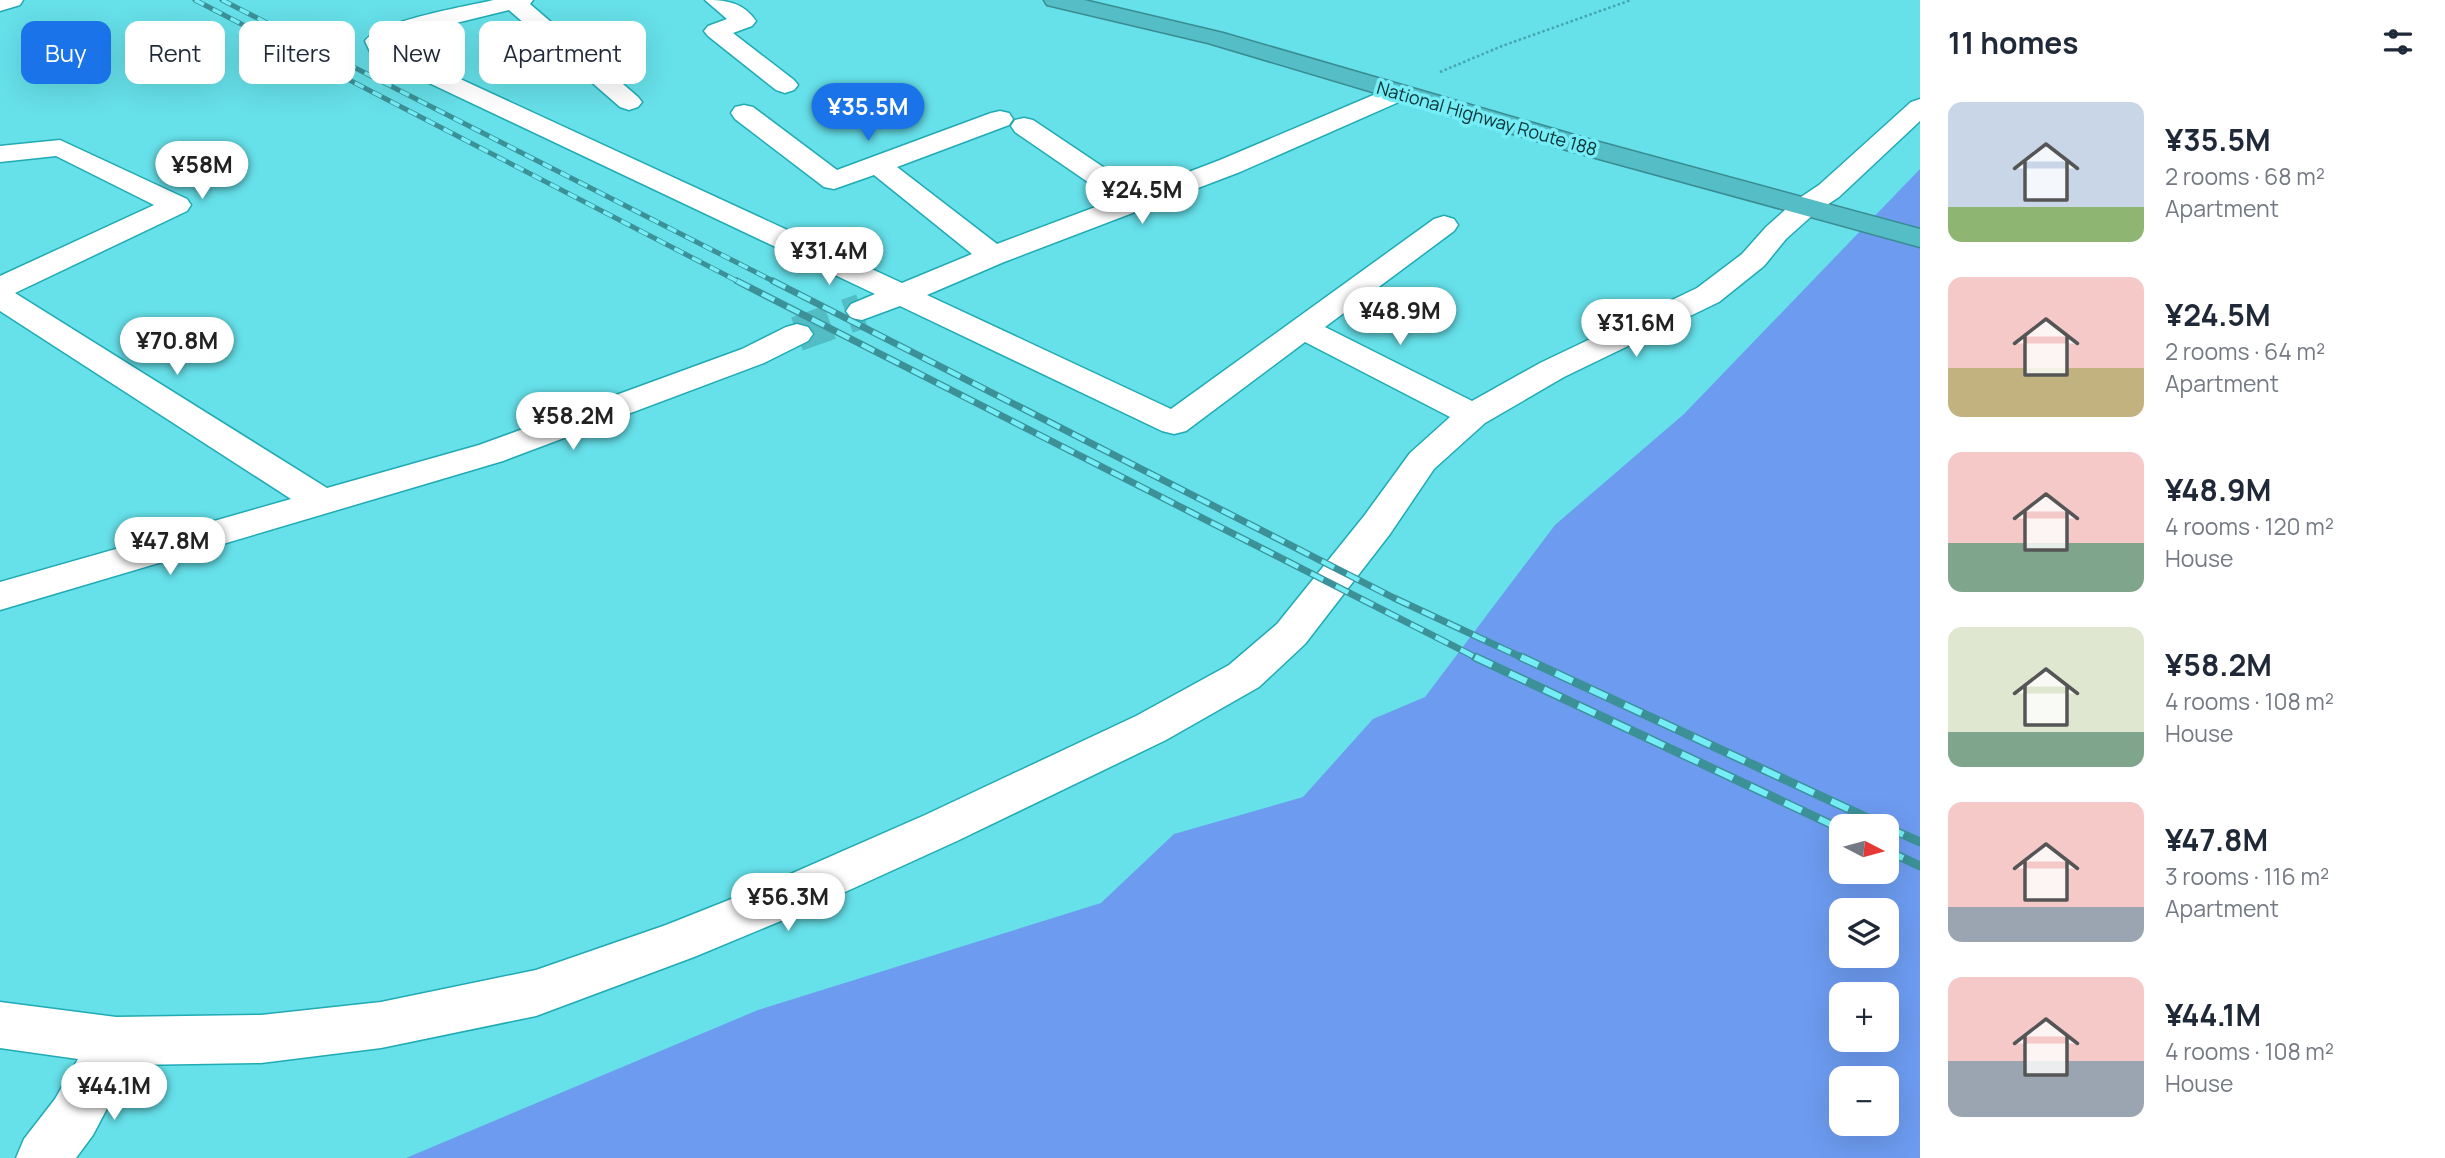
<!DOCTYPE html>
<html lang="en">
<head>
<meta charset="utf-8">
<style>
	:root { --surface:#fff; --page:#f2f2f3; --text:#1f2937; --muted:#747a83; --accent:#1a73e8 }
	body { margin:0; font-family:Manrope,sans-serif; background:var(--page); color:var(--text); height:100vh; display:flex; flex-direction:column; font-size:26px; white-space:nowrap }
	* { box-sizing:border-box; margin:0 }
	p { font-size:23px; color:var(--muted) }
	.icon { flex:none; width:38px; height:38px; fill:none; stroke:currentColor; stroke-width:2; stroke-linecap:round; stroke-linejoin:round }
	.map { position:relative; flex:1; overflow:hidden }
	.panel { display:flex; flex-direction:column; background:var(--surface); width:525px }
	.panel>* { flex:none }
	.hud { position:absolute; left:21px; top:21px; width:665px; height:63px; display:flex; gap:14px }
	.needle { width:46px; rotate:96deg }
	.controls { position:absolute; left:1829px; top:814px; display:grid; gap:14px }
	.controls a { display:grid; place-items:center; width:70px; height:70px; border-radius:14px; background:var(--surface); box-shadow:0 7px 28px #0002; font-size:35px }
	.price { position:absolute; translate:-50% -60px; padding:0 16px; border-radius:24px; background:#fff; color:#222; font-size:23px; line-height:46px; filter:drop-shadow(0 2px 4px #0008) }
	.price::after { content:''; position:absolute; left:50%; top:42px; width:21px; height:16px; margin-left:-10px; background:inherit; clip-path:polygon(0 0,100% 0,50% 100%) }
	.price.active { background:var(--accent); color:#fff }
	ul { padding:0; list-style:none }
	li { display:flex; align-items:center; gap:21px; height:175px; padding:0 28px }
	li span { display:grid; place-items:center; flex:none; width:196px; height:140px; border-radius:14px; color:#555 }
	li>.icon { margin-inline-start:auto }
	span .icon { width:84px; height:84px; fill:#fffc; stroke-width:1 }
	li b { font-size:30px }
	h2 { display:flex; justify-content:space-between; align-items:center; height:84px; padding:0 28px; font-size:30px }
	.pill { padding:0 24px; border-radius:14px; background:var(--surface); box-shadow:0 7px 28px #0002; font-size:24px; line-height:63px }
	.pill.active { background:var(--accent); color:#fff }
	main { display:flex; flex:1; min-height:0 }
	.map>svg:first-child { display:block }
</style>
</head>
<body>
<main>
<div class="map">
<svg width="1920" height="1158" viewBox="0 0 1920 1158">
	<rect width="100%" height="100%" fill="#66e0e9"/>
	<path fill="#6d9bf0" fill-rule="evenodd" d="M1920,169v989h-1514l352,-148 343,-107 73,-69 129,-37 70,-78 52,-22 130,-172 129,-111zM1841,826h45v46h-45zM1841,910h45v46h-45zM1841,994h45v46h-45zM1841,1078h45v46h-45z"/>
	<g fill="none" stroke-linecap="round" stroke-linejoin="round">
		<path stroke="#53bdc5" stroke-width="35" stroke-dasharray="35 18" stroke-linecap="butt" d="M797,334l65,-23"/>
		<defs>
			<path id="minor" d="M0,0h23l-3,5 -20,6z
				M494,0h39l-3,4 108,93 4,5 -4,5 -9,3 -9,-3 -111,-97 -106,26 -13,8 1,3 511,236 70,-29 -98,-79 -40,14 -10,-2 -89,-68 -4,-6 4,-6 9,-2 9,2 84,63 154,-57 9,-2 9,2 4,6 -4,6 -112,42 100,77 117,-44 -99,-68 -4,-6 4,-6 9,-2 9,2 106,71 81,-31 170,-72 9,-3 9,3 4,5 -4,5 -168,74 -236,90 -77,33 244,114 263,-190 10,-3 10,3 4,6 -4,6 -129,96 147,74 68,-38 157,-75 45,-34 24,-27 29,-26 24,-16 92,-83 9,-3v22l-81,76 -24,16 -29,26 -22,27 -45,36 -155,75 -79,46 -51,46 -44,65 -85,110 -46,43 -93,53 -209,101 -169,77 -94,39 -158,59 -155,32 -120,15 -131,2 -37,70 -17,23h-60l8,-19 31,-40 23,-40 -78,-11v-46l116,15 145,-2 120,-13 155,-32 130,-45 88,-35 171,-75 211,-99 93,-51 48,-41 87,-108 46,-63 40,-36 -145,-75 -119,89 -12,3 -12,-3 -262,-125 -38,14 -11,-2 -5,-7 5,-7 24,-10 -503,-238 -7,-15c14,-20 102,-35 129,-41z
				M705,0c21,0 38,2 51,21l-4,5 -19,7 61,47 4,5 -4,5 -9,3 -9,-3 -68,-54 -4,-5 4,-5 19,-7z
				M60,140l127,59 4,6 -4,6 -172,82 312,195 152,-43 263,-96 44,-22 11,-3 11,3 5,7 -5,7 -44,22 -261,98 -503,149v-28l291,-83 -291,-188v-35l154,-71 -98,-49 -56,6v-16z"/>
			<path id="highway" d="M1044,0h40l139,33 365,106 332,90v18l-350,-96 -362,-108 -161,-38z"/>
		</defs>
		<use href="#minor" stroke="#20aab4" stroke-width="3"/>
		<use href="#highway" stroke="#3a8c93" stroke-width="3"/>
		<path stroke="#46a5ac" stroke-width="2.5" stroke-dasharray="2.5 2.5" stroke-linecap="butt" d="M1440,72l62,-26 129,-46"/>
		<use href="#minor" fill="#fff" fill-rule="evenodd"/>
		<use href="#highway" fill="#55bdc5" fill-rule="evenodd"/>
		<defs>
			<path id="rail-far2" d="M195,0l546,283
				M222,0l555,283"/>
			<path id="rail-far1" d="M737,281l742,378
				M773,281l621,317 131,61"/>
			<path id="rail" d="M1475,657l366,172
				M1521,657l364,169
				M1886,827l34,15
				M1886,850l34,16"/>
		</defs>
		<use href="#rail-far2" stroke="#3c9198" stroke-width="5"/>
		<use href="#rail-far1" stroke="#3c9198" stroke-width="7"/>
		<use href="#rail" stroke="#3c9198" stroke-width="9"/>
		<use href="#rail-far2" stroke="#74edf6" stroke-width="3.5" stroke-dasharray="10" stroke-linecap="butt"/>
		<use href="#rail-far1" stroke="#74edf6" stroke-width="4.5" stroke-dasharray="14" stroke-linecap="butt"/>
		<use href="#rail" stroke="#74edf6" stroke-width="6" stroke-dasharray="19" stroke-linecap="butt"/>
	</g>
	<g text-anchor="middle" dominant-baseline="central" stroke-width="7" stroke-linejoin="round" paint-order="stroke">
		<g font-size="18" fill="#093235" stroke="#74edf6">
			<text transform="translate(1487 118) rotate(16)">National Highway Route 188</text>
		</g>
	</g>
</svg>
<div class="controls">
<a><svg class="needle" viewBox="-14 -14 28 28"><path d="M0-13l5 13h-10z" fill="#e53935"/><path d="M0 13l5-13h-10z" fill="#747a83"/></svg></a>
<a><svg class="icon" aria-label="layers" viewBox="0 0 24 24"><path d="M12 4l9 5-9 5-9-5zM3 14l9 5 9-5"/></svg></a>
<a>+</a>
<a>−</a>
</div>
<b class="price active" style="left:868px;top:143px">¥35.5M</b>
<b class="price" style="left:202px;top:201px">¥58M</b>
<b class="price" style="left:1142px;top:226px">¥24.5M</b>
<b class="price" style="left:829px;top:287px">¥31.4M</b>
<b class="price" style="left:1400px;top:347px">¥48.9M</b>
<b class="price" style="left:1636px;top:359px">¥31.6M</b>
<b class="price" style="left:177px;top:377px">¥70.8M</b>
<b class="price" style="left:573px;top:452px">¥58.2M</b>
<b class="price" style="left:170px;top:577px">¥47.8M</b>
<b class="price" style="left:788px;top:933px">¥56.3M</b>
<b class="price" style="left:114px;top:1122px">¥44.1M</b>
<div class="hud">
<a class="pill active">Buy</a>
<a class="pill">Rent</a>
<a class="pill">Filters</a>
<a class="pill">New</a>
<a class="pill">Apartment</a>
</div>
</div>
<section class="panel">
<h2>11 homes<svg class="icon" aria-label="filters" viewBox="0 0 24 24"><path d="M4 7h16M4 17h16"/><circle cx="9" cy="7" r="2"/><circle cx="15" cy="17" r="2"/></svg></h2>
<ul>
<li><span style="background:linear-gradient(#c9d6e8 75%,#8fb573 0)"><svg class="icon" aria-label="home" viewBox="0 0 24 24"><path d="M3 11l9-7 9 7M6 9v11h12V9"/></svg></span><div><b>¥35.5M</b><p>2 rooms · 68 m²</p><p>Apartment</p></div></li>
<li><span style="background:linear-gradient(#f6c9c9 65%,#c2b280 0)"><svg class="icon" aria-label="home" viewBox="0 0 24 24"><path d="M3 11l9-7 9 7M6 9v11h12V9"/></svg></span><div><b>¥24.5M</b><p>2 rooms · 64 m²</p><p>Apartment</p></div></li>
<li><span style="background:linear-gradient(#f6c9c9 65%,#7fa58c 0)"><svg class="icon" aria-label="home" viewBox="0 0 24 24"><path d="M3 11l9-7 9 7M6 9v11h12V9"/></svg></span><div><b>¥48.9M</b><p>4 rooms · 120 m²</p><p>House</p></div></li>
<li><span style="background:linear-gradient(#dfe7d0 75%,#7fa58c 0)"><svg class="icon" aria-label="home" viewBox="0 0 24 24"><path d="M3 11l9-7 9 7M6 9v11h12V9"/></svg></span><div><b>¥58.2M</b><p>4 rooms · 108 m²</p><p>House</p></div></li>
<li><span style="background:linear-gradient(#f6c9c9 75%,#9aa5b1 0)"><svg class="icon" aria-label="home" viewBox="0 0 24 24"><path d="M3 11l9-7 9 7M6 9v11h12V9"/></svg></span><div><b>¥47.8M</b><p>3 rooms · 116 m²</p><p>Apartment</p></div></li>
<li><span style="background:linear-gradient(#f6c9c9 60%,#9aa5b1 0)"><svg class="icon" aria-label="home" viewBox="0 0 24 24"><path d="M3 11l9-7 9 7M6 9v11h12V9"/></svg></span><div><b>¥44.1M</b><p>4 rooms · 108 m²</p><p>House</p></div></li>
</ul>
</section>
</main>
</body>
</html>
